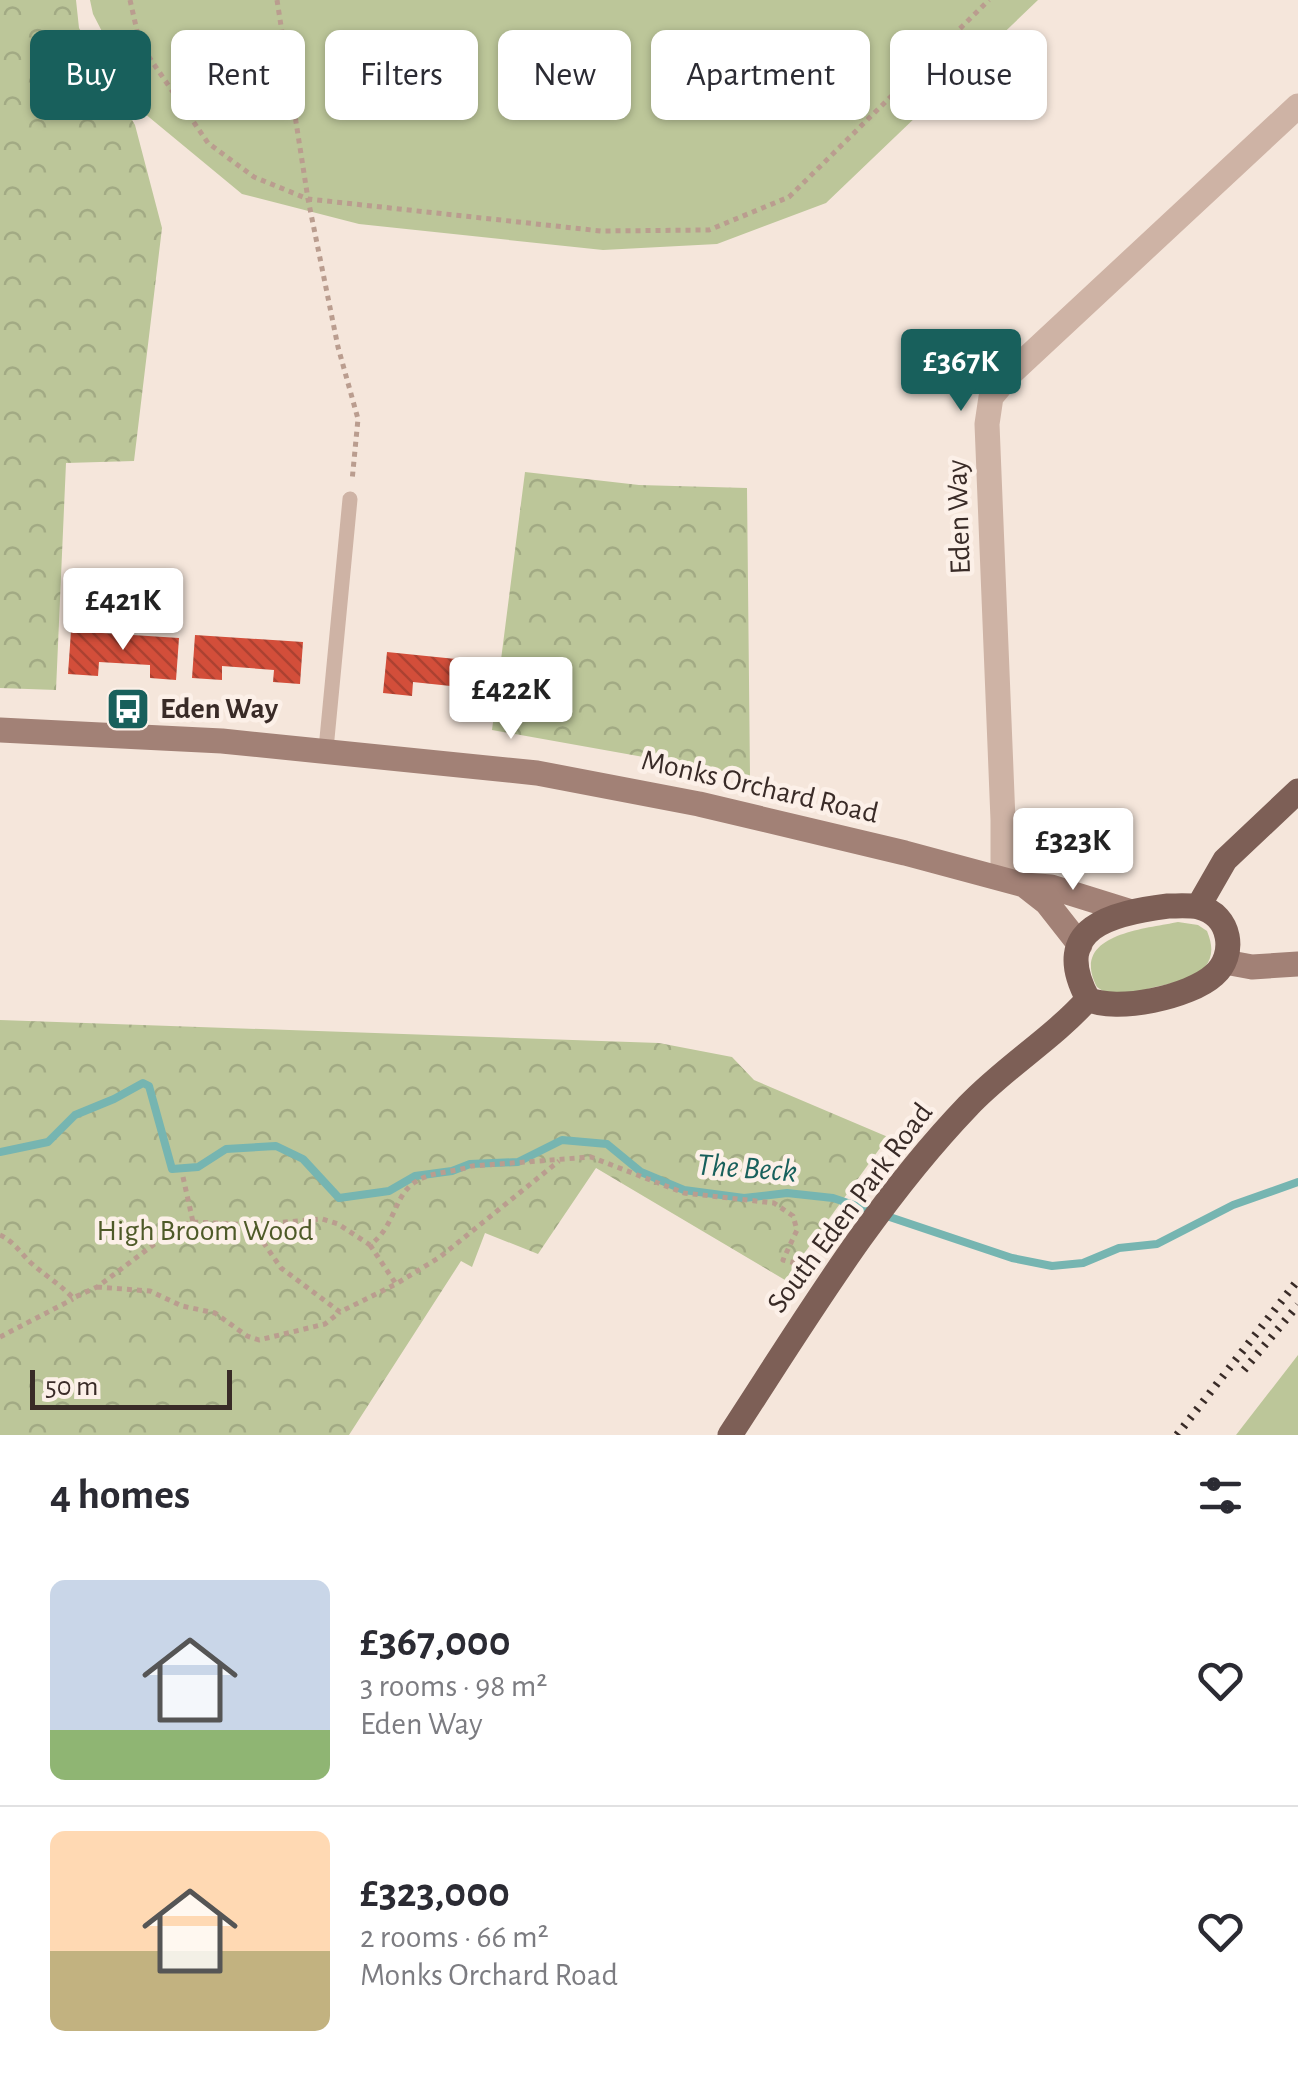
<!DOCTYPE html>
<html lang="en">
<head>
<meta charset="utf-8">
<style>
	:root { --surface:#fff; --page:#f2f2f3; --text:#2b2b33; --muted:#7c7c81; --line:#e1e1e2; --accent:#18605c }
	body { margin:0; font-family:"Alegreya Sans",sans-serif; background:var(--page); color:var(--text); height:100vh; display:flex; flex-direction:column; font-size:38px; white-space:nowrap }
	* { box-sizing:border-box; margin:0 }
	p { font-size:32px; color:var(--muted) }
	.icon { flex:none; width:55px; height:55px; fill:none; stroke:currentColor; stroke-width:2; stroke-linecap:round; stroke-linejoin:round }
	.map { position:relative; height:1435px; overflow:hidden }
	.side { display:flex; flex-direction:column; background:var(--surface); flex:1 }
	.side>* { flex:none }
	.guide { position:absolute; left:30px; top:30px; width:1240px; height:90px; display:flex; gap:20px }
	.scale { position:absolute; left:30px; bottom:25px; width:202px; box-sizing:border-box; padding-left:10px; border:5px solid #392b27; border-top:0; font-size:28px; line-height:35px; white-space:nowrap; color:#392b27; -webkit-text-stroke:8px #fcf0e8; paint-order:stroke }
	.price { position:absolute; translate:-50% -85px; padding:0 22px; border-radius:10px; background:#fff; color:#222; font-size:32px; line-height:65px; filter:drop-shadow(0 2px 5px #0008) }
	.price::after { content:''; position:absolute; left:50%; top:60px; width:30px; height:22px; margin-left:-15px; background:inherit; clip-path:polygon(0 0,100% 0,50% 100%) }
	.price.selected { background:var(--accent); color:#fff }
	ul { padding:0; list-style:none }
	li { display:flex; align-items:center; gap:30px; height:250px; padding:0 50px }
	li+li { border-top:2px solid var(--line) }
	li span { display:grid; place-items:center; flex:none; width:280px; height:200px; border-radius:15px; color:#555 }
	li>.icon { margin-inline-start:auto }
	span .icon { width:120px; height:120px; fill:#fffc; stroke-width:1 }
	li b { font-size:42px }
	h2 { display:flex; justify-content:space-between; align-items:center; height:120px; padding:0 50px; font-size:42px }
	.pill { padding:0 35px; border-radius:15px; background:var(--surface); box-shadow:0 2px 8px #0004; font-size:35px; line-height:90px }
	.pill.selected { background:var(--accent); color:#fff }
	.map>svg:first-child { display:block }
</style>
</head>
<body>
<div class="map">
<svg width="1298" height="1435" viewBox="0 0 1298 1435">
	<defs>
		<pattern id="forest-crowns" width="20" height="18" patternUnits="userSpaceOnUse" patternTransform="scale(2.5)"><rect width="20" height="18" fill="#bcc699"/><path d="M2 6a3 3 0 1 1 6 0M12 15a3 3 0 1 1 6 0" fill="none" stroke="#a2aa84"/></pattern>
		<pattern id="building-back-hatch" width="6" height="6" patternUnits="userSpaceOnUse" patternTransform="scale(2.5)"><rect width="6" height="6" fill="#d34e3a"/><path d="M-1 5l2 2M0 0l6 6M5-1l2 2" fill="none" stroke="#ac4131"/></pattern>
	</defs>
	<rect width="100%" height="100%" fill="#f5e6db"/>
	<path fill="#bcc699" d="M90,0h948l-212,203 -109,41 -114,6 -244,-26 -117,-30 -98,-81 -51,-99z
		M1178,922l20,3 9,6c18,43 -24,50 -56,57 -11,3 -28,10 -40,7 -5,-1 -9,-5 -14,-8 -28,-53 48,-58 81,-65z
		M1298,1355v80h-62z"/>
	<path fill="url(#forest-crowns)" d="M0,0h76l3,28 56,97 27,103 -28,233 -68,2 -10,227 -56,-2z
		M525,472l114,13 108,3 3,288 -258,-46z
		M0,1020l659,23 73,14 22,23 134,57 -103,143 -189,-112 -58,86 -53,-21 -13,34 -11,-6 -112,174h-349z"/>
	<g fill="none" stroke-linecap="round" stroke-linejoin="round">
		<path stroke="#76b5b1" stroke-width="8" d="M0,1152l48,-10 27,-27 39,-16 29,-16 6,3 23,83 26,-2 28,-18 50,-3 27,13 36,39 50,-7 26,-15 37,-5 18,-7 48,-2 44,-22 45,4 34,28 43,18 60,8 43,-5 46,5 179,60 40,8 31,-3 36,-15 38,-4 76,-39 65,-23"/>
	</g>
	<path fill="url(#building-back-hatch)" d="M71,631l108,7 -3,42 -26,-2v-13l-51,-3 -1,14 -30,-2z
		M195,635l108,7 -3,42 -27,-2 1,-12 -52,-4v14l-30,-2z
		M387,652l108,11 -5,43 -31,-4 1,-15 -47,-5 -1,14 -29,-3z"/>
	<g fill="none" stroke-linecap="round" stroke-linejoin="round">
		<path stroke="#ba9d8f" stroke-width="5" stroke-dasharray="5 5" stroke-linecap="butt" d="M130,0l10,44 68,99 46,34 54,22 293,32 108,-1 80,-33 200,-197
			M277,0l31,199 30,148 20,72 -6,62
			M183,1177l10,45
			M252,1226l29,42 59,44 56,-28
			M0,1235c13,6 20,17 30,27 14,13 30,22 43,36l24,-11 80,-60 16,-5 57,3 72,-6 16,5 32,21c24,-18 23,-43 40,-59 16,-15 43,-13 62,-20l119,-9 93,36 90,10 19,13 4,14 -14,30 26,6
			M370,1245l26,39 44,-27 119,-96
			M97,1287l53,4 32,15 33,7 32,23 12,4 66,-16 15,-12
			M0,1337l73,-38"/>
		<path stroke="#ceb3a5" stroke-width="15" d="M326,749l24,-250"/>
		<path stroke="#ceb3a5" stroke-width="25" d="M1003,878v-58l-16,-396 4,-27 21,-25 286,-266"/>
		<path stroke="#a28176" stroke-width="25" d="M0,730l222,11 315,32 162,31 206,49 119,32 27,2 77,24
			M1024,885l23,18 33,42
			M1225,962l27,5 46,-3"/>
		<path stroke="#7d5f56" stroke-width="25" d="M1168,906c10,0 22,-1 31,1 32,8 38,48 15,68 -24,22 -98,38 -126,24 -39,-72 25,-86 80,-93z
			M1198,907l27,-47 73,-69
			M730,1435c74,-113 144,-231 238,-329 37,-39 84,-67 120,-107"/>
		<path stroke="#392b27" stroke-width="8" stroke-dasharray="2.5 8" stroke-linecap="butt" d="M1244,1370l54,-65
			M1177,1435l121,-155"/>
	</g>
	<defs>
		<symbol id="bus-square" viewBox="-11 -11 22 22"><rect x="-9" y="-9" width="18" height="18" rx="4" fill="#18605c" stroke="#fcf0e8"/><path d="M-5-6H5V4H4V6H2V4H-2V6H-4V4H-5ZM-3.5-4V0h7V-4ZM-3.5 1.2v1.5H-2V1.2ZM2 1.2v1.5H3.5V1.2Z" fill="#fff"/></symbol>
	</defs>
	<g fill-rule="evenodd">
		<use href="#bus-square" x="103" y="684" width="50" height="50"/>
	</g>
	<g text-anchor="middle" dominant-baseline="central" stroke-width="9" stroke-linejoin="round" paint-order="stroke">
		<g font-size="30" fill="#392b27" stroke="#fcf0e8">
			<text transform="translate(959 517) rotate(-92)">Eden Way</text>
			<text transform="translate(760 787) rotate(13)">Monks Orchard Road</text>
			<text transform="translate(850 1208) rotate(-53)">South Eden Park Road</text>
		</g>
		<g font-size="30" font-weight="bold" fill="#392b27" stroke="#fcf0e8" text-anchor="start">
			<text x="160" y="709">Eden Way</text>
		</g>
		<g font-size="30" fill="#4e5a28" stroke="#fcf0e8">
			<text x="205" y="1231">High Broom Wood</text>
		</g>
		<g font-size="32" font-style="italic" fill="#18605c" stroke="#fcf0e8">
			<text transform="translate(747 1168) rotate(4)">The Beck</text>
		</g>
	</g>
</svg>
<div class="scale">50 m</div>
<b class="price selected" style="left:961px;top:414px">£367K</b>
<b class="price" style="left:123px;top:653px">£421K</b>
<b class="price" style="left:511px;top:742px">£422K</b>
<b class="price" style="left:1073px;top:893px">£323K</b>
<div class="guide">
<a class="pill selected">Buy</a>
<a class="pill">Rent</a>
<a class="pill">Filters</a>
<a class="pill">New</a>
<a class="pill">Apartment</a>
<a class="pill">House</a>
</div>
</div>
<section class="side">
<h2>4 homes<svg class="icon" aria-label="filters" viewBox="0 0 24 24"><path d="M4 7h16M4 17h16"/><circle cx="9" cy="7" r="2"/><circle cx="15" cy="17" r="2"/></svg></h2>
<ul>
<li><span style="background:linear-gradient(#c9d6e8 75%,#8fb573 0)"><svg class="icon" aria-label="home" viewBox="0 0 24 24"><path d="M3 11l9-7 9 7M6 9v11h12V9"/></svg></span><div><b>£367,000</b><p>3 rooms · 98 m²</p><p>Eden Way</p></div><svg class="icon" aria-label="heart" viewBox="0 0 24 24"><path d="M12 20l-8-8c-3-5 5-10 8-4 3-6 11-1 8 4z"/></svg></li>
<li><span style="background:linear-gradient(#ffd9b3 60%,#c2b280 0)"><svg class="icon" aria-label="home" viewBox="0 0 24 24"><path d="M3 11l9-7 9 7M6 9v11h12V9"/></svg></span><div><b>£323,000</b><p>2 rooms · 66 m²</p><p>Monks Orchard Road</p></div><svg class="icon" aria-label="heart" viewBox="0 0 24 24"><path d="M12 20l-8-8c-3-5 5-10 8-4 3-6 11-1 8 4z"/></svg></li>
</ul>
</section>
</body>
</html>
